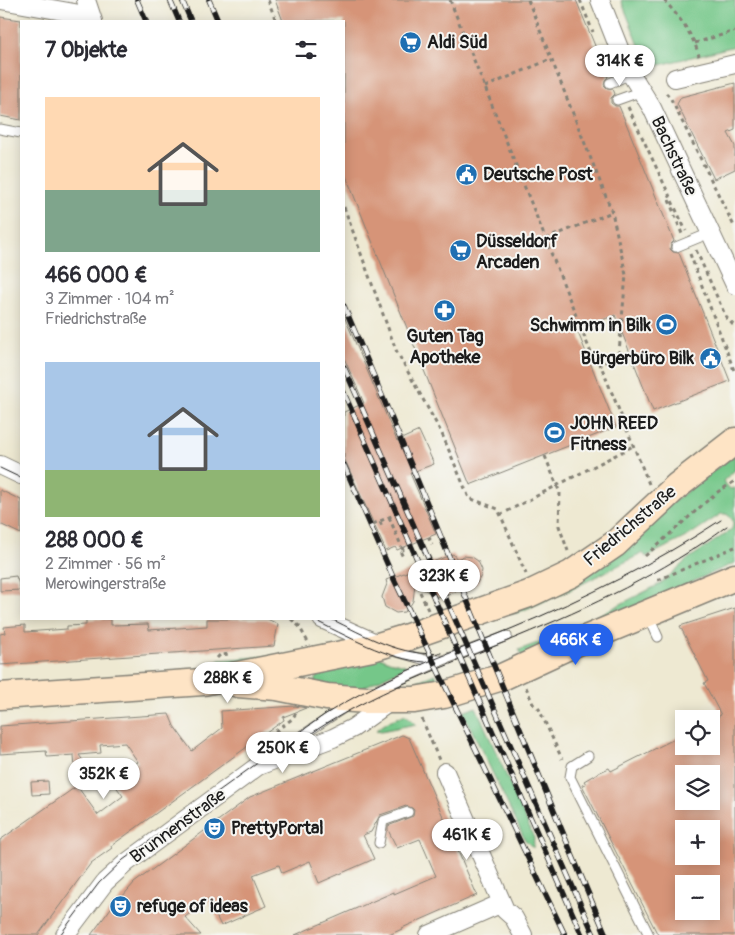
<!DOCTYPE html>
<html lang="de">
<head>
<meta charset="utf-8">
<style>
	:root { --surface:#fff; --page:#f7f7f7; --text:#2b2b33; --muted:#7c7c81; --accent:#2563eb }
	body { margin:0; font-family:Pangolin,sans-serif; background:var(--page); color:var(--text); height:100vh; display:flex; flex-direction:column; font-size:19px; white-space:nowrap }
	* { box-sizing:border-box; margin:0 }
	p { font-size:16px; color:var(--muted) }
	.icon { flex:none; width:28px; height:28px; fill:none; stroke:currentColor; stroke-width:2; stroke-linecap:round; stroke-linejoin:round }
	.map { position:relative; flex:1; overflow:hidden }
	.details { position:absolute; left:20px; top:20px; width:325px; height:600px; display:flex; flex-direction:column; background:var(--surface); border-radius:0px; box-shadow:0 2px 12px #0003 }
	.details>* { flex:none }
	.fabs { position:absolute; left:675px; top:710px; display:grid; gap:10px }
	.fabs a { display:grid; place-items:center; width:45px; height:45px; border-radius:0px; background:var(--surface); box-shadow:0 2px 12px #0003; font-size:25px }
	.price { position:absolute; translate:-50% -42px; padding:0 11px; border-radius:18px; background:#fff; color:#222; font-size:16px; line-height:32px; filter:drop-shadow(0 1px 2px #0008) }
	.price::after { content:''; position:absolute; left:50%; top:30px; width:15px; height:11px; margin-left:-8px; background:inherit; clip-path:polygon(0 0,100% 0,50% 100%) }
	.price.current { background:var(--accent); color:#fff }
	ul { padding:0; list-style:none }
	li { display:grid; align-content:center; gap:10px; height:265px; padding:0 25px }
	li span { display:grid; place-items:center; height:155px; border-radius:0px; color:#555 }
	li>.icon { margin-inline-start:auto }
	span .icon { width:90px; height:90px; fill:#fffc; stroke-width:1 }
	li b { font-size:21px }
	h2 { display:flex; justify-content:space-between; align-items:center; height:60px; padding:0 25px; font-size:21px }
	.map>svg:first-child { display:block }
</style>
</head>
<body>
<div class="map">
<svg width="735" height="935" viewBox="0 0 735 935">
	<rect width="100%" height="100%" fill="#f6f6f2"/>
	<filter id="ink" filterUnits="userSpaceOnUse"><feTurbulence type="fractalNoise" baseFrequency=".02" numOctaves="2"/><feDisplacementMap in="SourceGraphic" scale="10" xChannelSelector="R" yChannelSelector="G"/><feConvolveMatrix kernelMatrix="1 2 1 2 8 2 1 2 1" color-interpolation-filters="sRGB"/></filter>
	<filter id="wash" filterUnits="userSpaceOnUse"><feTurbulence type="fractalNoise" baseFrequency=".0096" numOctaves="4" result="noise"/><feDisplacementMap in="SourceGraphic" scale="20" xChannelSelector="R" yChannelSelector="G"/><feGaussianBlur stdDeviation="1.12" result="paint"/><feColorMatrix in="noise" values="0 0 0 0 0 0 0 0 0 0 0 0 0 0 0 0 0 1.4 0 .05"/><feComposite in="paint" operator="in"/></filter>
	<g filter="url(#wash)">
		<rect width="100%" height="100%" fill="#eee9d2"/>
		<path fill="#75c789" stroke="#487252" d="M621,0h114v46l-87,22z
			M735,454v16l-12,11 7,8 5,-1v75l-213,94 -3,-7 34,-13 46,-22 61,-31 28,-25 43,-29c4,-7 2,-12 -5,-16h-5l-33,22 -42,21 -3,-4 -75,38 -51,22 -6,1 166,-115z
			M282,655l-16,5 -54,6 7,-6z
			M376,655l13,6 16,4v2l-49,24 -42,-5 5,-19z
			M435,674l5,10 -44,6z
			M476,707l58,131 -1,10 -8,-8 -62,-128z
			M406,715l10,9 -35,7 -5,-1 15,-10z"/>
		<g id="blocks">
			<path fill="#d69478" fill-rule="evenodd" d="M275,0h301l32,77 -3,3 -1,5 3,3 6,1 2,5 -4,4v5l4,3h4l55,135 -3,3 -1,5 3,3 6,1 51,128 -77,30 -38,-96 -38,15 39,97 -146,58 -126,-314v-150h-61z
				M0,17l21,3v100l-21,-4z
				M735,83v47l-7,3 7,13v23l-21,10 -37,-75 4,-7z
				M344,316l53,125 22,-10 15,33 -24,9 26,61 -39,16 -2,-3 -9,4 -42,-93v-46l20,-9 -20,-45z
				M0,490l21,10v34l-21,-10z
				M453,554l4,5 7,-3 8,1 6,4 4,9 -1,6 -4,7 -34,14 -8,-1 -20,-12 -2,17 -5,8 -4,3 -8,1 -11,-6 -3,-10 5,-13 -1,-4z
				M16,576l5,14 -21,1v-13z
				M735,608v327h-77l-76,-150 4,-1 -2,-3 12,-7 13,-6 2,3 73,-37v12h27v-26l10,-5 -17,-32 4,-2 -28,-55zM684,774h27v27h-27zM684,829h27v27h-27zM684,884h27v27h-27z
				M95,619h16v6l37,-1 1,6 58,-4v-7h60l11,5 -4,22 -274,19v-31l5,-1 -1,-6 21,-2v7l42,-3v-3l19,-1v-5z
				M295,706l11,2 -23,9 1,3 -173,126 1,2 -21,15 -53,72h-38v-95l77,-54 21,29 25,-19 -11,-15 26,-19 -13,-19 -25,2 1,8 -22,2 13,18 -16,13 -2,-31 -27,2 -1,-6 -46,3v-28l169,-12 5,12 18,25 30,-23 -1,-17z
				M402,735l7,3 68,157 -75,33v1l-13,6h-94l99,-43v2l42,-18 -16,-37 -23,9 -9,-18v-4l25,-10 1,-6 -2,-2 -6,-2 -26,9 -9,17 -8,3 11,24 -55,24 -9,-22 -28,12 -3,-8 -26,10 13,31 -45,20 -13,-27 -23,18 16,18h-110l23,-31h2l18,-21 116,-86z
				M48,781l1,13 -17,1 -1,-13z"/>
		</g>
	</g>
	<g filter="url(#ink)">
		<use href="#blocks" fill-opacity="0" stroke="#858277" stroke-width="1"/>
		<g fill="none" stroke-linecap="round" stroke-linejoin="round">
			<defs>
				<path id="service" d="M610,83l21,-9
					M617,100l25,-9
					M0,129l21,4
					M676,247l34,-14
					M648,615l10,22
					M390,650l35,10h15
					M374,691l72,-32 61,-23
					M277,752l70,-46
					M588,756l-16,10 -2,11 79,158
					M379,843l4,-22 25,-9"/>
				<path id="minor" d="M1,0l90,16
					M86,0l7,21
					M600,0l26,66 26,42 83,177
					M675,78l60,-14
					M0,465l21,10
					M322,619l58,26
					M445,772l57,131 3,7 9,8 9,17
					M65,935l40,-53 21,-19 132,-97 75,-28 20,-10 38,-27
					M429,935l73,-32"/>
				<path id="secondary" d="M238,684l39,3 50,10 40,3h47l30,-5 58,-18 69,-32 164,-68
					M0,696l203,-14 169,-34 33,-10 124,-44 42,-20 44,-30 62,-58 58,-45"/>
			</defs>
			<use href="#service" stroke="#858277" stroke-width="11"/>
			<use href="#minor" stroke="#858277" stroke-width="20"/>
			<use href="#secondary" stroke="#858277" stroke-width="29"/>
			<path stroke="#858277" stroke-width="3" stroke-dasharray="4 4" stroke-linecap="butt" d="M268,0l8,21
				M450,0l141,353 10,13 48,118
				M528,0l84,212 14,63 -7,77 -18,14
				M580,0l13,32
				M664,0c15,17 29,34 35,56
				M695,43l40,-12
				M485,87l66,-28
				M666,93l4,4 65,131
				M628,107l58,124
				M669,200l13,34
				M344,207l52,143 46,84 27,64 29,11 28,65
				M546,239l66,-27
				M696,250l30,67 9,10
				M690,254l45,119
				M545,456l15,37 -1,33 9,25
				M500,515l133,-69
				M389,517l14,33 -3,1 3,6
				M380,522l3,6
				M373,524l21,-9
				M431,538l-2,1 3,6
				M645,556l71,-63 19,-12
				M658,580l77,-33
				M420,592l8,18
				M291,619l8,7 9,16
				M217,658l3,-3 10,-1
				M526,687l7,17 6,5 23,50
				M422,719l17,41
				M251,751v-2l41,-30 6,-9"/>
			<use href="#service" stroke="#fff" stroke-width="9"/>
			<use href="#minor" stroke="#fff" stroke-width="18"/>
			<use href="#secondary" stroke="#fee4c5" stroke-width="26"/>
			<path stroke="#1c1c1c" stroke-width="1" d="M0,468l21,10
				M312,619c33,16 77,41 113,43
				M331,619c34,16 71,39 110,34
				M306,737c65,-45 139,-70 211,-100 73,-30 146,-64 210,-111
				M60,935l39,-52 24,-23 201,-145c24,-15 50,-29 76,-41 37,-17 75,-30 113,-46 72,-30 142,-65 208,-108"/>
			<defs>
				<path id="rail" d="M137,0l9,21
					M170,0l9,21
					M182,0l9,21
					M209,0l9,21
					M344,306c90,209 173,420 262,629
					M344,367l250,568
					M344,393l238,542
					M344,465l49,112 172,358"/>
			</defs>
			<use href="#rail" stroke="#1c1c1c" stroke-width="5.5"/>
			<use href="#rail" stroke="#f6f6f2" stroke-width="4" stroke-dasharray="11" stroke-linecap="butt"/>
		</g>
	</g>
	<defs>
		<symbol id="supermarket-disc" viewBox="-11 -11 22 22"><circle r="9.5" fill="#1f6fb2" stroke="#f6f6f2"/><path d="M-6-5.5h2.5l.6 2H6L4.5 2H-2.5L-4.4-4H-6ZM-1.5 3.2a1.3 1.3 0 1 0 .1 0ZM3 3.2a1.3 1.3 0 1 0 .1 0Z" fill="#fff"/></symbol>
		<symbol id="civic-disc" viewBox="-11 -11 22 22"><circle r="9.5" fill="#1f6fb2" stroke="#f6f6f2"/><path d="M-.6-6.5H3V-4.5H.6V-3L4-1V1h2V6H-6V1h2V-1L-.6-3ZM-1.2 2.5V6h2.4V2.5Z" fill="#fff"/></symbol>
		<symbol id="pharmacy-disc" viewBox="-11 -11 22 22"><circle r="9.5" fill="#1f6fb2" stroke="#f6f6f2"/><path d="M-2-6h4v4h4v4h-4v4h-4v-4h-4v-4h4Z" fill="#fff"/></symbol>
		<symbol id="stadium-disc" viewBox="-11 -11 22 22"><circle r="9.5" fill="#1f6fb2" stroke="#f6f6f2"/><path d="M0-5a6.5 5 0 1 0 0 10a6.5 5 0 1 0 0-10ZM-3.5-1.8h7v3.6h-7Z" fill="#fff"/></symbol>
		<symbol id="theatre-disc" viewBox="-11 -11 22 22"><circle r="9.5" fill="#1f6fb2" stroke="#f6f6f2"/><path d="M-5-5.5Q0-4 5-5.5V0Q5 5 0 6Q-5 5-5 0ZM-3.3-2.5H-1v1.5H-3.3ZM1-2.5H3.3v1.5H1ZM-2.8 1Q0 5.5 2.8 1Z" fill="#fff"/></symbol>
	</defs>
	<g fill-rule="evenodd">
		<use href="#supermarket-disc" x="398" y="30" width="25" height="25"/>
		<use href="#civic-disc" x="454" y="162" width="25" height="25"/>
		<use href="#supermarket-disc" x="448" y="238" width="25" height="25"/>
		<use href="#pharmacy-disc" x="432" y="298" width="25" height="25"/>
		<use href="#stadium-disc" x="654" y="312" width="25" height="25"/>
		<use href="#civic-disc" x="698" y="346" width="25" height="25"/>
		<use href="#stadium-disc" x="542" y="420" width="25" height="25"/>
		<use href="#theatre-disc" x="202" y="816" width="25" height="25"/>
		<use href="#theatre-disc" x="108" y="894" width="25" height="25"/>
	</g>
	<g text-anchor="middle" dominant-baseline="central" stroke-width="4" stroke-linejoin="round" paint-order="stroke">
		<g font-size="18" font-weight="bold" fill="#1c1c1c" stroke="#f6f6f2" text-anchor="start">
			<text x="427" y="42">Aldi Süd</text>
			<text x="483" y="174">Deutsche Post</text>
			<text x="476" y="241">Düsseldorf<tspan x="476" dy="21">Arcaden</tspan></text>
			<text x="651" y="325" text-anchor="end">Schwimm in Bilk</text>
			<text x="445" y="336" text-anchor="middle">Guten Tag<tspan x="445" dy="21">Apotheke</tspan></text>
			<text x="694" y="358" text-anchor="end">Bürgerbüro Bilk</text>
			<text x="570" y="423">JOHN REED<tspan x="570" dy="21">Fitness</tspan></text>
			<text x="231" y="828">PrettyPortal</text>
			<text x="137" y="906">refuge of ideas</text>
		</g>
		<g font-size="18" fill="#1c1c1c" stroke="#f6f6f2">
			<text transform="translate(674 156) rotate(65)">Bachstraße</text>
			<text transform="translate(630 526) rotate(-40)">Friedrichstraße</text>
			<text transform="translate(178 826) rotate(-36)">Brunnenstraße</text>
		</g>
	</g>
</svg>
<div class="fabs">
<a><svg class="icon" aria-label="locate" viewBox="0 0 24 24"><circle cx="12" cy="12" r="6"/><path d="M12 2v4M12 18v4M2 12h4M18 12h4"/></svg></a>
<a><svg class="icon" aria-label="layers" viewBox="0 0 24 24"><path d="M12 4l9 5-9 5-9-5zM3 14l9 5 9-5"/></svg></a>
<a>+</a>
<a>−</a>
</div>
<b class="price" style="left:620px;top:87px">314K €</b>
<b class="price" style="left:444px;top:602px">323K €</b>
<b class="price current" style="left:576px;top:666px">466K €</b>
<b class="price" style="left:228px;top:704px">288K €</b>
<b class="price" style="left:283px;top:774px">250K €</b>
<b class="price" style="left:104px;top:800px">352K €</b>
<b class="price" style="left:467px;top:861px">461K €</b>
<section class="details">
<h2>7 Objekte<svg class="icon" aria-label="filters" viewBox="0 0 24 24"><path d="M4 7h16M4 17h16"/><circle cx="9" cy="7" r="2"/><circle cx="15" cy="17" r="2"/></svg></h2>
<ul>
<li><span style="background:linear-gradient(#ffd9b3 60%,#7fa58c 0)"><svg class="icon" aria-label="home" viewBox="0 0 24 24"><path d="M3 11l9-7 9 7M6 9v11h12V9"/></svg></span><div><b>466 000 €</b><p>3 Zimmer · 104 m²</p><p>Friedrichstraße</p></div></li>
<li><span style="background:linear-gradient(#a9c7e8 70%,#8fb573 0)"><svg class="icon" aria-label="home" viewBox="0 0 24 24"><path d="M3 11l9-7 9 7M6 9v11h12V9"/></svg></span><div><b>288 000 €</b><p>2 Zimmer · 56 m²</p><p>Merowingerstraße</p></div></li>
</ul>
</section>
</div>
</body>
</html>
